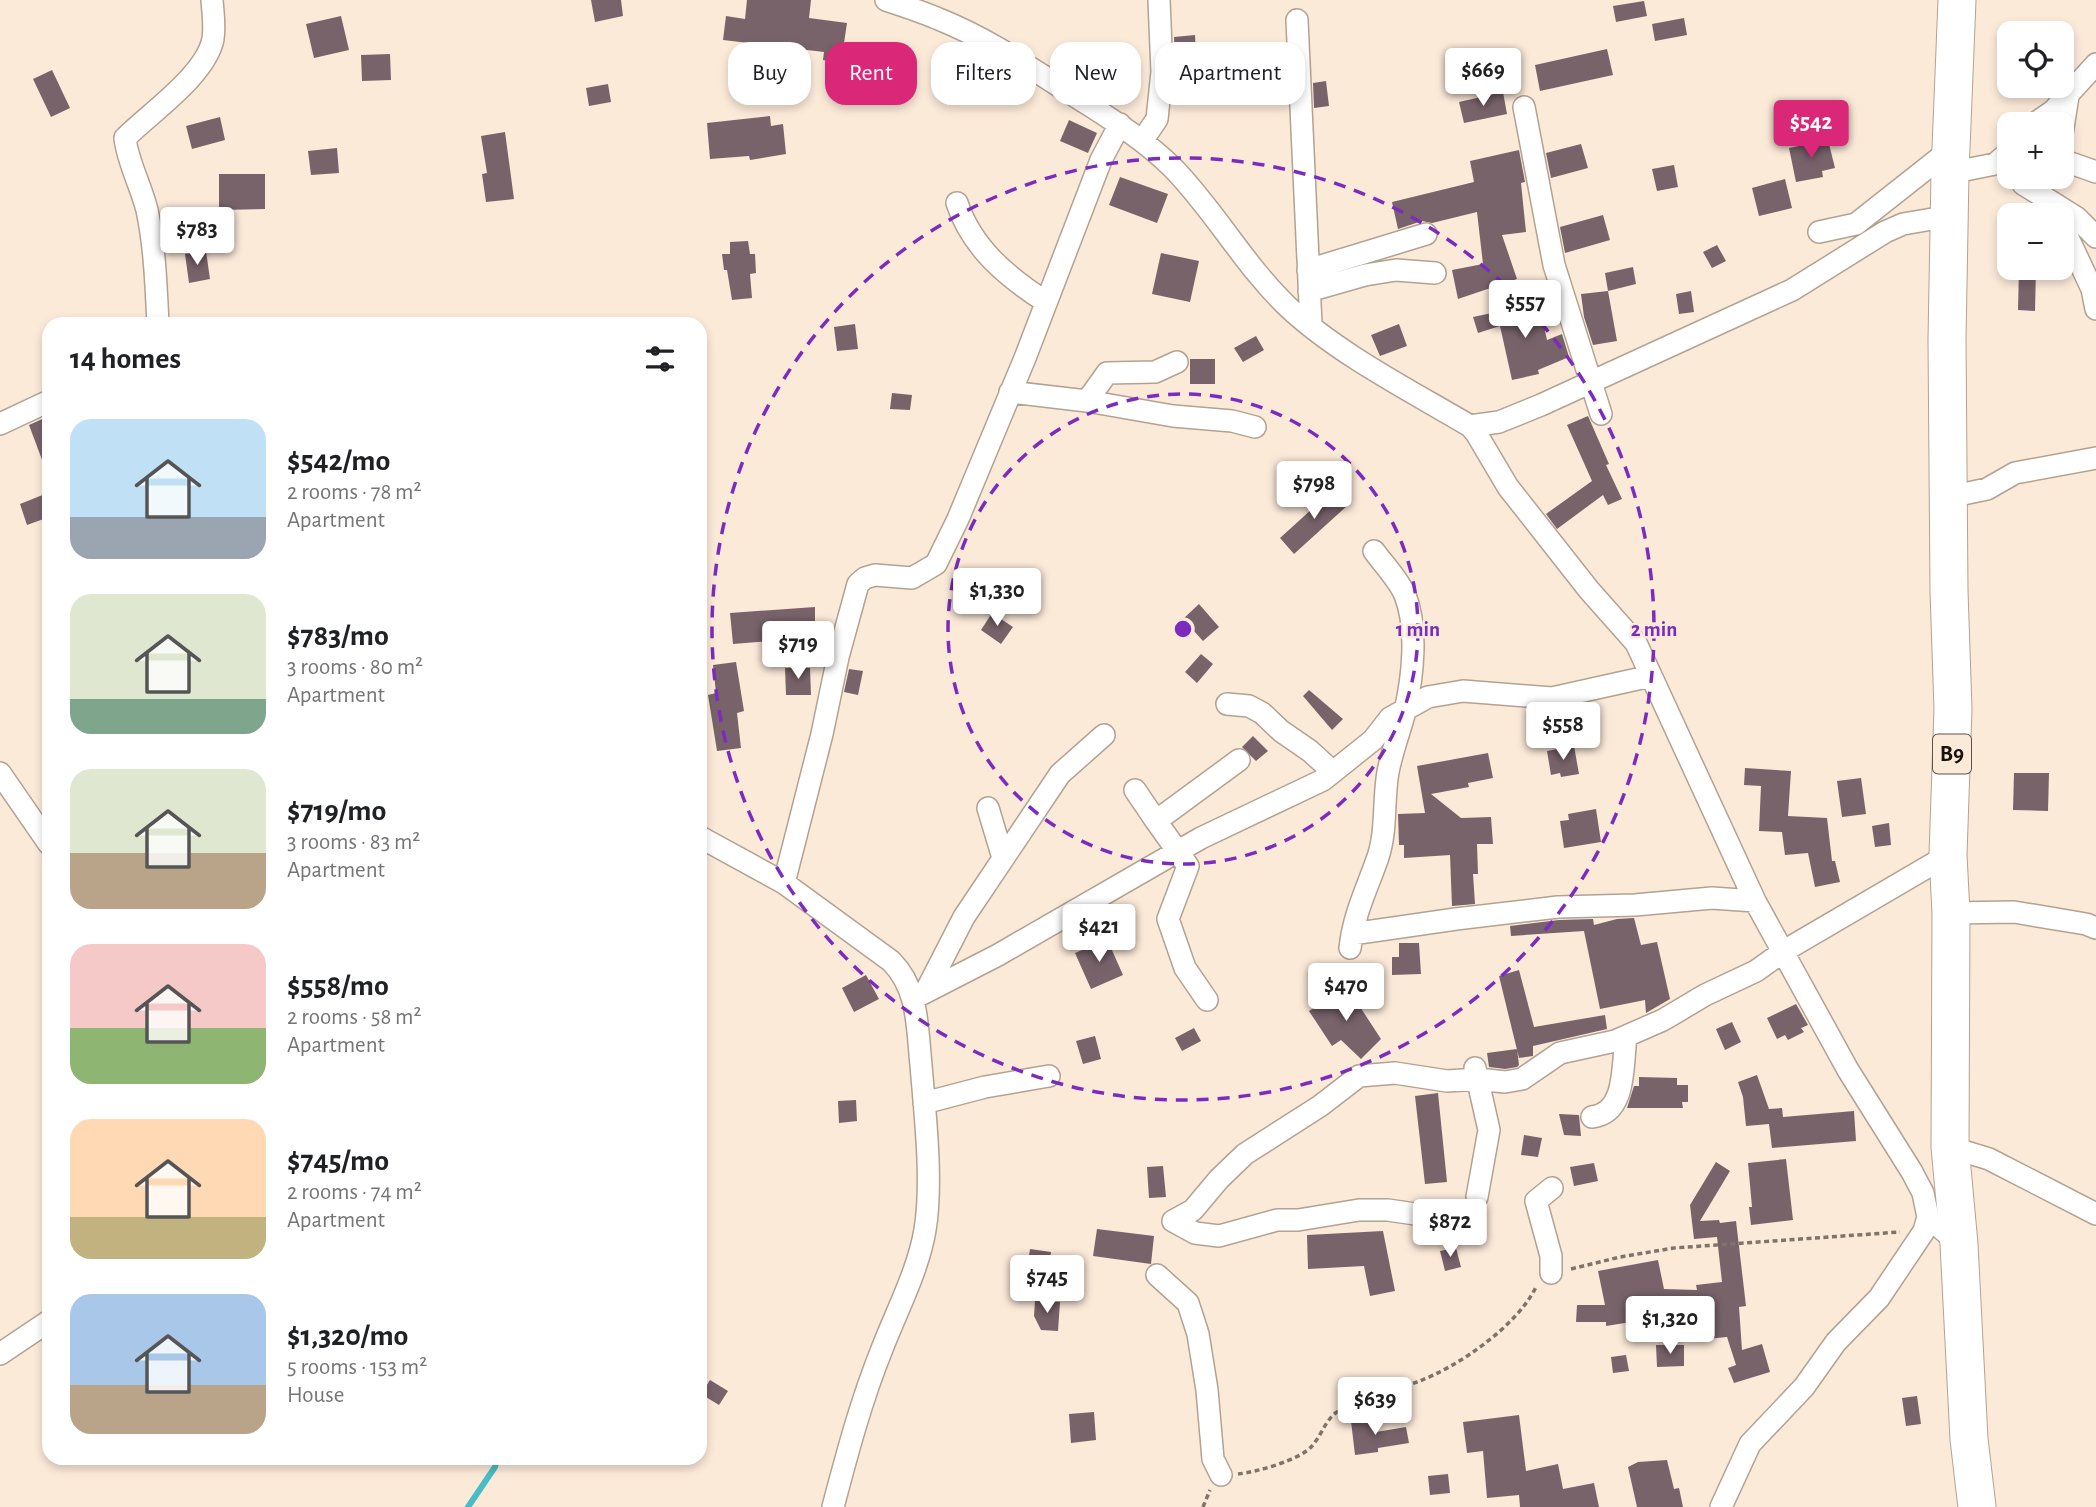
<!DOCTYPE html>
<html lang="en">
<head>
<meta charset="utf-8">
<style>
	:root { --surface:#fff; --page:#f6f6f6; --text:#202124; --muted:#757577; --accent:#db2777 }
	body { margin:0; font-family:"Alegreya Sans",sans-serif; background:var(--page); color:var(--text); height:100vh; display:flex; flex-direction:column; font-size:26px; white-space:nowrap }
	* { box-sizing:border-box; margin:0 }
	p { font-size:23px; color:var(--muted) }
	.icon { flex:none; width:38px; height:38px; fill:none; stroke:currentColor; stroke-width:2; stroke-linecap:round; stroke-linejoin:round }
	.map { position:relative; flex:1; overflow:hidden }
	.sheet { position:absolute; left:42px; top:317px; width:665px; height:1148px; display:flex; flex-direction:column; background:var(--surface); border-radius:21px; box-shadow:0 4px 10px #0003 }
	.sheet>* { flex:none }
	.top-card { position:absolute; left:728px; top:42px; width:665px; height:63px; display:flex; gap:14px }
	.controls { position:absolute; left:1997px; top:21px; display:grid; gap:14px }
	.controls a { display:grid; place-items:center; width:77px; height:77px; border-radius:14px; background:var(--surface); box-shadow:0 4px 10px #0003; font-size:35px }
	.price { position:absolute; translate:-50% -60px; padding:0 16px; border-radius:7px; background:#fff; color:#222; font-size:23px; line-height:46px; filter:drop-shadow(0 2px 4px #0008) }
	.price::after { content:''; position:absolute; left:50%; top:42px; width:21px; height:16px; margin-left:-10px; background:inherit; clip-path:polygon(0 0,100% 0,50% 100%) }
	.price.on { background:var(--accent); color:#fff }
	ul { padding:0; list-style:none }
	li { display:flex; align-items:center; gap:21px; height:175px; padding:0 28px }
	li span { display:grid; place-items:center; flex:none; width:196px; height:140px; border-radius:21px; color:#555 }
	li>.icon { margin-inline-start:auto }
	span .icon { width:84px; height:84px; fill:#fffc; stroke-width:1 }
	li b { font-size:30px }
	h2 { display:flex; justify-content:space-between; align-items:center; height:84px; padding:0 28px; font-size:30px }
	.chip { padding:0 24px; border-radius:21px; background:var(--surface); box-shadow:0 4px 10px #0003; font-size:24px; line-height:63px }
	.chip.on { background:var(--accent); color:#fff }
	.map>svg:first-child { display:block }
</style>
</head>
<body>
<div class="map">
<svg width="2096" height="1507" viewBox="0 0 2096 1507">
	<rect width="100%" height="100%" fill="#fcead9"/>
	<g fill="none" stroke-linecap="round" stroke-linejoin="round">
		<path stroke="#49bdc5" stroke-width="6" d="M468,1507l27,-40 2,-9"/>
	</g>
	<path fill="#78636a" d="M591,0h30l2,16 -28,6z
		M747,0h64l-2,18 38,5 -6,40 -18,-3 1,-8 -101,-12 3,-24 19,3z
		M1644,1l3,15 -31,6 -3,-16z
		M341,16l8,34 -35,8 -8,-34z
		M1684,18l3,17 -32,6 -3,-17z
		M1195,35l1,23 -21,2 -1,-23z
		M1607,49l6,26 -73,16 -5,-26z
		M390,54l1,26 -29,1 -1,-26z
		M52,70l18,38 -19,9 -18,-38z
		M1326,81l3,25 -15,2 -1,-25z
		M608,84l3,18 -22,4 -3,-18z
		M1503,92l4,22 -43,9 -5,-21z
		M770,116l1,10 12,-2 3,30 -36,6 -1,-4 -39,3 -3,-36z
		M220,117l5,23 -33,9 -6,-23z
		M1069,120l28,13 -9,20 -28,-12z
		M505,132l9,67 -28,3 -4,-28 5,-1 -6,-37z
		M1828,140l7,28 -13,3 1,6 -27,5 -7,-34z
		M1581,144l7,24 -37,10 -5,-25z
		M337,148l2,25 -28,2 -3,-24z
		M1519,150l6,32 -4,1 5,49 -24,3 15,44 -59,20 -6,-29 31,-6 -6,-52 -45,11 -10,-2 -24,8 -6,-27 82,-20 -4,-21z
		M1674,165l4,22 -21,4 -5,-22z
		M219,174h46v35l-46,1z
		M1120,177l48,17 -11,29 -48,-18z
		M1785,179l7,29 -33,8 -7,-28z
		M1603,215l7,25 -45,13 -5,-26z
		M748,241l2,13h5l1,19 -6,1 2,24 -20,2 -5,-30h-3l-2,-16h8v-12z
		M1717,245l9,16 -14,7 -9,-16z
		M206,251l4,28 -21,4 -4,-29z
		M1161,253l38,8 -9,41 -38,-8z
		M1633,267l3,17 -28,7 -3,-18z
		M2019,268h17l-1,43 -17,-1z
		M1608,291l9,50 -24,4 -9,-28 -3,-23z
		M1691,291l3,21 -15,2 -3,-20z
		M1539,303l8,37 15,-6 7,23 -31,13 1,4 -27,6 -12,-54 -22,7 -5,-16z
		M855,324l3,25 -21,2 -3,-24z
		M1399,324l8,22 -27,10 -9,-21z
		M1256,336l8,14 -21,12 -9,-14z
		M1190,359h25v25h-25z
		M892,393l20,2 -2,15 -20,-1z
		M49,416v57h-2l-18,-48z
		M1588,416l21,48 -3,1 16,34 -14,6 -5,-10 -46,34 -11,-15 46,-33 -25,-56z
		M1334,489l14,16 -54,49 -14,-16z
		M45,494l4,10v13l-22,8 -7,-21z
		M1199,604l20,23 -16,14 -20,-22z
		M815,607v24l-31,2 1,7 -52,4 -3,-31z
		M992,613l21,14 -12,17 -20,-14z
		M1201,654l12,10 -16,19 -12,-11z
		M736,662l8,49 -7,2 4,35 -24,3 -9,-56 8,-2 -3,-28z
		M785,668h25l1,27h-25z
		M849,669l14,2 -5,24 -14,-3z
		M1309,690l34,29 -11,11 -29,-34z
		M1253,736l15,15 -12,10 -14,-14z
		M1574,746l5,28 -18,3 -1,-4 -9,2 -4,-24z
		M1488,753l5,25 -25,5 1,4 -38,7 30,24 30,-1 2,27h-16l1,30h-5l2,30 -23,2 -2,-51 -46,3v-13h-5l-1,-31 27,-1 -8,-47z
		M1745,768l46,3 -3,45 39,2 5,43h3l5,21 -25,5 -7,-34 -23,2 -3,-23 -23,-1 2,-45 -17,-1z
		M2014,773h35l-1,38 -35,-1z
		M1861,778l5,36 -24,3 -5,-36z
		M1596,809l5,33 -37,6 -4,-27 9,-1 -1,-6z
		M1889,823l2,22 -16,2 -3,-21z
		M1634,918l7,27 16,-3 13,57 -24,14 -1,-13 -45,9 -16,-78 -73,5 -1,-10 49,-6 34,-1 1,6 23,-6z
		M1107,939l16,36 -32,14 -16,-36z
		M1399,943h20l2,31 -29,1v-18h7z
		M1519,970l15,57 71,-12 2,14 -74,17v10l-14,2 -20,-82z
		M866,975l13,24 -25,13 -12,-24z
		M1347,987l34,52 -20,20 -20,-19 -9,6 -23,-35z
		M1796,1004l12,21 -7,3 3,4 -16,8 -3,-5 -8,4 -10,-21z
		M1732,1022l9,20 -16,8 -9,-21z
		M1194,1028l7,13 -19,10 -7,-13z
		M1095,1036l6,23 -18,5 -7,-23z
		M1517,1049l2,16 -2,2 -12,2 -16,-2 -2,-14z
		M1757,1075l12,34 13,-1 1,9 71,-6 2,30 -84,7 -3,-24 -23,2 -3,-29 -5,-15z
		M1639,1077l38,1v7h11v17h-6l1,6h-56l7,-22h5z
		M1438,1093l9,89 -22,2 -10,-88z
		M856,1100l1,21 -18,2 -1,-22z
		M1559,1114l20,1 2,21 -17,-1z
		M1524,1135l18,3 -4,19 -17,-2z
		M1786,1159l7,61 -42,5 -2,-18h3l-4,-44z
		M1716,1162l14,9 -30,50 19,-1 1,3 16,-2 10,85 -7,1 3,43 20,-6 8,28 -36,11 -6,-15 8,-3 -9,-28 -20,2 -2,-30 -43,-2 1,10 -57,9v-4h-30l1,-17h28l-7,-34 60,-11 6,29 33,1 -1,-5 26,-3 -5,-45 -23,2 -4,-34z
		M1594,1163l4,18 -24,5 -4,-19z
		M1163,1166l3,31 -17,1 -2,-31z
		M1097,1229l57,7 -3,28 -58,-8z
		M1383,1231l12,60 -25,5 -6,-30 -56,3 -1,-34z
		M1456,1248l5,19 -16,4 -5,-20z
		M1030,1249l21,3 -3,27 -22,-3z
		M1035,1301l25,1 -2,29 -17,-1 -7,-14z
		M1656,1345h28v21l-27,1z
		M1626,1355l3,16 -16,2 -2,-16z
		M710,1380l18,11 -9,14 -18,-11z
		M1917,1396l4,28 -15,2 -4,-28z
		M1094,1412l2,28 -25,3 -2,-29z
		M1519,1415l7,56 32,-7 5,25 31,-6 5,24h-79l-1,-12 -32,3 -4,-47 -16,2 -4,-31z
		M1374,1418l2,14 30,-5 3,16 -31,5v4l-23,3 -4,-34z
		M1667,1460l7,29 5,-1 4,19h-46l-9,-40 10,-5z
		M1448,1474l2,19 -20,2 -2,-19z"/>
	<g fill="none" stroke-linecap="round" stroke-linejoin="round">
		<defs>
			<path id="street" d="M886,0c18,6 37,12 55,20 47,19 91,49 134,76 34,22 69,43 98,72 42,43 71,97 115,139 50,47 123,84 182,119l6,7 32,54 81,103 47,53 119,258 93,169 64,102 11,21 5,24 31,27
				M1297,20l14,305
				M1524,107l30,158 47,149
				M2034,124l19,-13 43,-47
				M2062,134l6,-38
				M1142,141l15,-22 5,-47 -3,-72
				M2062,160l34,12
				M1950,173l45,-9 14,-12
				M2020,177l3,7 54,34 19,19
				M957,203c15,45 50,74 89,99
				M2062,225l30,64 4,20
				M1819,232l37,-8 95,-75
				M1308,270l118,-36
				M1309,291l56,-16 31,-5 39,3
				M158,324c-2,-38 -3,-76 -11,-114 -6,-24 -20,-50 -22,-72 25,-25 81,-63 88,-99 2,-13 0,-26 -1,-39
				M1010,392l77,9 20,-28 48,-1 22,-10
				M1087,401l86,15 59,5 23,6
				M0,424l49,-23
				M1470,426l29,-4 42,-17 251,-115 93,-58 18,-8 47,-8
				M1949,497l38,-8 28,-16 81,-15
				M1227,704l22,2 13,7 19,18 29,20 23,21
				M0,773l49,71
				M1135,790l21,31
				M988,808l15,50
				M700,837l84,46 107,78c28,28 26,66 30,104 4,49 12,117 4,165 -7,41 -28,80 -43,119 -21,52 -35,105 -49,158
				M784,883l38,-149 16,-77 20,-73 7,-6 10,-3 37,3 24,-14 22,-45 67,-161 76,-198 19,-36
				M1951,913l63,-1 72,12 10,4
				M1352,934l104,-15 102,-12 77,-2 77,-7 43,3
				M1350,948c4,-35 17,-59 28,-91 9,-27 5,-57 10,-85 4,-21 12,-41 17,-61 8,-35 13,-83 0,-116 -6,-15 -21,-30 -31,-44
				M926,991l38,-74 96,-143 44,-39
				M913,995l9,-1 76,-39 203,-117 122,-58 50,-40 17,-22 38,-21 35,-6 89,7 99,-22
				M1207,1000l-22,-32 -17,-49 20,-53 -32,-45 83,-61
				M1475,1068l14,62 -12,67
				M924,1103l61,-16 64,-11
				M1592,1117c35,-4 30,-52 34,-80
				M1950,1147l39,12 107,55
				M1442,1218l-54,-8h-29l-61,10h-21l-58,16 -24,-3 -22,-12 20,-11 26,-31 26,-25 75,-48 39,-30 36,-3 52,8 31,-2 27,3 17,-3 38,-26 55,-12 48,-21 42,-25 51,-24 28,-20 164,-96
				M1551,1273v-17l-15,-55 16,-13
				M1157,1275l31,28 10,31 9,56 6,69 8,16
				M0,1354l49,-33
				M1721,1507l29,-63 54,-57 32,-45 43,-44 45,-67 4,-14"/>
			<path id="highway" d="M1957,0l-7,173 -3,167 2,251 4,118 -5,146 3,58 -1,234 9,97 10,195 8,68"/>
		</defs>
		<use href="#street" stroke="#b2a292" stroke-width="24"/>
		<use href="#highway" stroke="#b2a292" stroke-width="39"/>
		<path stroke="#7f7469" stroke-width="3.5" stroke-dasharray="5 3.5" stroke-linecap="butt" d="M1571,1269l49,-12 54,-9 226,-16
			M1238,1474c19,-2 62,-14 74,-28 9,-10 14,-27 25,-34 24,-15 54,-21 80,-30 41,-15 100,-56 119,-95
			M1203,1507l7,-17"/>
		<use href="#street" stroke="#fff" stroke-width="21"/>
		<use href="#highway" stroke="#fff" stroke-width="37"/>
	</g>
	<g fill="none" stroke="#7b2cbf" stroke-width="3.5" stroke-dasharray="12 9">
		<circle cx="1183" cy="629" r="235"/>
		<circle cx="1183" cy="629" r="471"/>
	</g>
	<g text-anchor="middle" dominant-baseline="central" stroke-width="5" stroke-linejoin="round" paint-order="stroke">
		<rect fill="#fcead9" stroke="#5c534a" stroke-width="2" x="1933" y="734.5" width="38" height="39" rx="5"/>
		<g font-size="23" font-weight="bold" fill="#18120c">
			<text x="1952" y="754">B9</text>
		</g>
	</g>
	<circle cx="1183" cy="629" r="10" fill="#7b2cbf" stroke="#fcead9" stroke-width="3.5"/>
	<g font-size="21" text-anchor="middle" font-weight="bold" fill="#7b2cbf" stroke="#fcead9" stroke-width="5" stroke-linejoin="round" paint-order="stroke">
		<text x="1418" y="636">1 min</text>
		<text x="1654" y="636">2 min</text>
	</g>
</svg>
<div class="controls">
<a><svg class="icon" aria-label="locate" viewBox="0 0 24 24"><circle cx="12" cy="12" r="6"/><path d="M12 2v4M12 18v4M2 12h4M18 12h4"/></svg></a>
<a>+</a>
<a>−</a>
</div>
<b class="price" style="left:1483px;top:108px">$669</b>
<b class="price on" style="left:1811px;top:160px">$542</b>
<b class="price" style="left:197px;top:267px">$783</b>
<b class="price" style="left:1525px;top:340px">$557</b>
<b class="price" style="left:1314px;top:521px">$798</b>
<b class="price" style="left:997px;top:628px">$1,330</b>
<b class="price" style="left:798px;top:681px">$719</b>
<b class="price" style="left:1563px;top:762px">$558</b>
<b class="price" style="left:1099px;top:964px">$421</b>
<b class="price" style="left:1346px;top:1023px">$470</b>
<b class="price" style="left:1450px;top:1259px">$872</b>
<b class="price" style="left:1047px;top:1315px">$745</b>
<b class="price" style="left:1670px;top:1356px">$1,320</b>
<b class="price" style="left:1375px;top:1437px">$639</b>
<div class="top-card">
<a class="chip">Buy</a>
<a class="chip on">Rent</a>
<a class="chip">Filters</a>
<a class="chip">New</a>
<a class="chip">Apartment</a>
</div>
<section class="sheet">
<h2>14 homes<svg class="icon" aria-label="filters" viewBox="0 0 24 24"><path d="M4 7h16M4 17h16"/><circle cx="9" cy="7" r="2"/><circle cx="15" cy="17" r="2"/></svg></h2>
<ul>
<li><span style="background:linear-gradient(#bfe0f5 70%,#9aa5b1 0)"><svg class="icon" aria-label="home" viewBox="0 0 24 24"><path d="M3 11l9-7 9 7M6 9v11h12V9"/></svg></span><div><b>$542/mo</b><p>2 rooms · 78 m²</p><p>Apartment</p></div></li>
<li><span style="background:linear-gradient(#dfe7d0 75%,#7fa58c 0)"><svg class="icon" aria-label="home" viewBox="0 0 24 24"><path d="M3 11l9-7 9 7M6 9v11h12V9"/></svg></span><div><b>$783/mo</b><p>3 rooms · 80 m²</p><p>Apartment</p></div></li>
<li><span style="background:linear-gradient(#dfe7d0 60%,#b9a48a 0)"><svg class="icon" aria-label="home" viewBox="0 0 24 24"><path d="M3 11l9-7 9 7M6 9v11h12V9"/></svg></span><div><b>$719/mo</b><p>3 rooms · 83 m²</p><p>Apartment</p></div></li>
<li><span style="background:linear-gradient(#f6c9c9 60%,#8fb573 0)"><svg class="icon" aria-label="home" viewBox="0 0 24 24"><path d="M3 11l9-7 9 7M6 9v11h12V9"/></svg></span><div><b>$558/mo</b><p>2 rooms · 58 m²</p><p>Apartment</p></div></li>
<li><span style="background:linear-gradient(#ffd9b3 70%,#c2b280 0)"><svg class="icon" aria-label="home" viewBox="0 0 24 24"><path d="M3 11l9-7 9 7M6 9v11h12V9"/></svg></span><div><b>$745/mo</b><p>2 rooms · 74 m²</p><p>Apartment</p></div></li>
<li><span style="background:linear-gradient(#a9c7e8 65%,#b9a48a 0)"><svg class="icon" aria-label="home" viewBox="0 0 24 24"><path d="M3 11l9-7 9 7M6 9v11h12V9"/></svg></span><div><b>$1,320/mo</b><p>5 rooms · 153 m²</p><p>House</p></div></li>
</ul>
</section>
</div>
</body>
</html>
